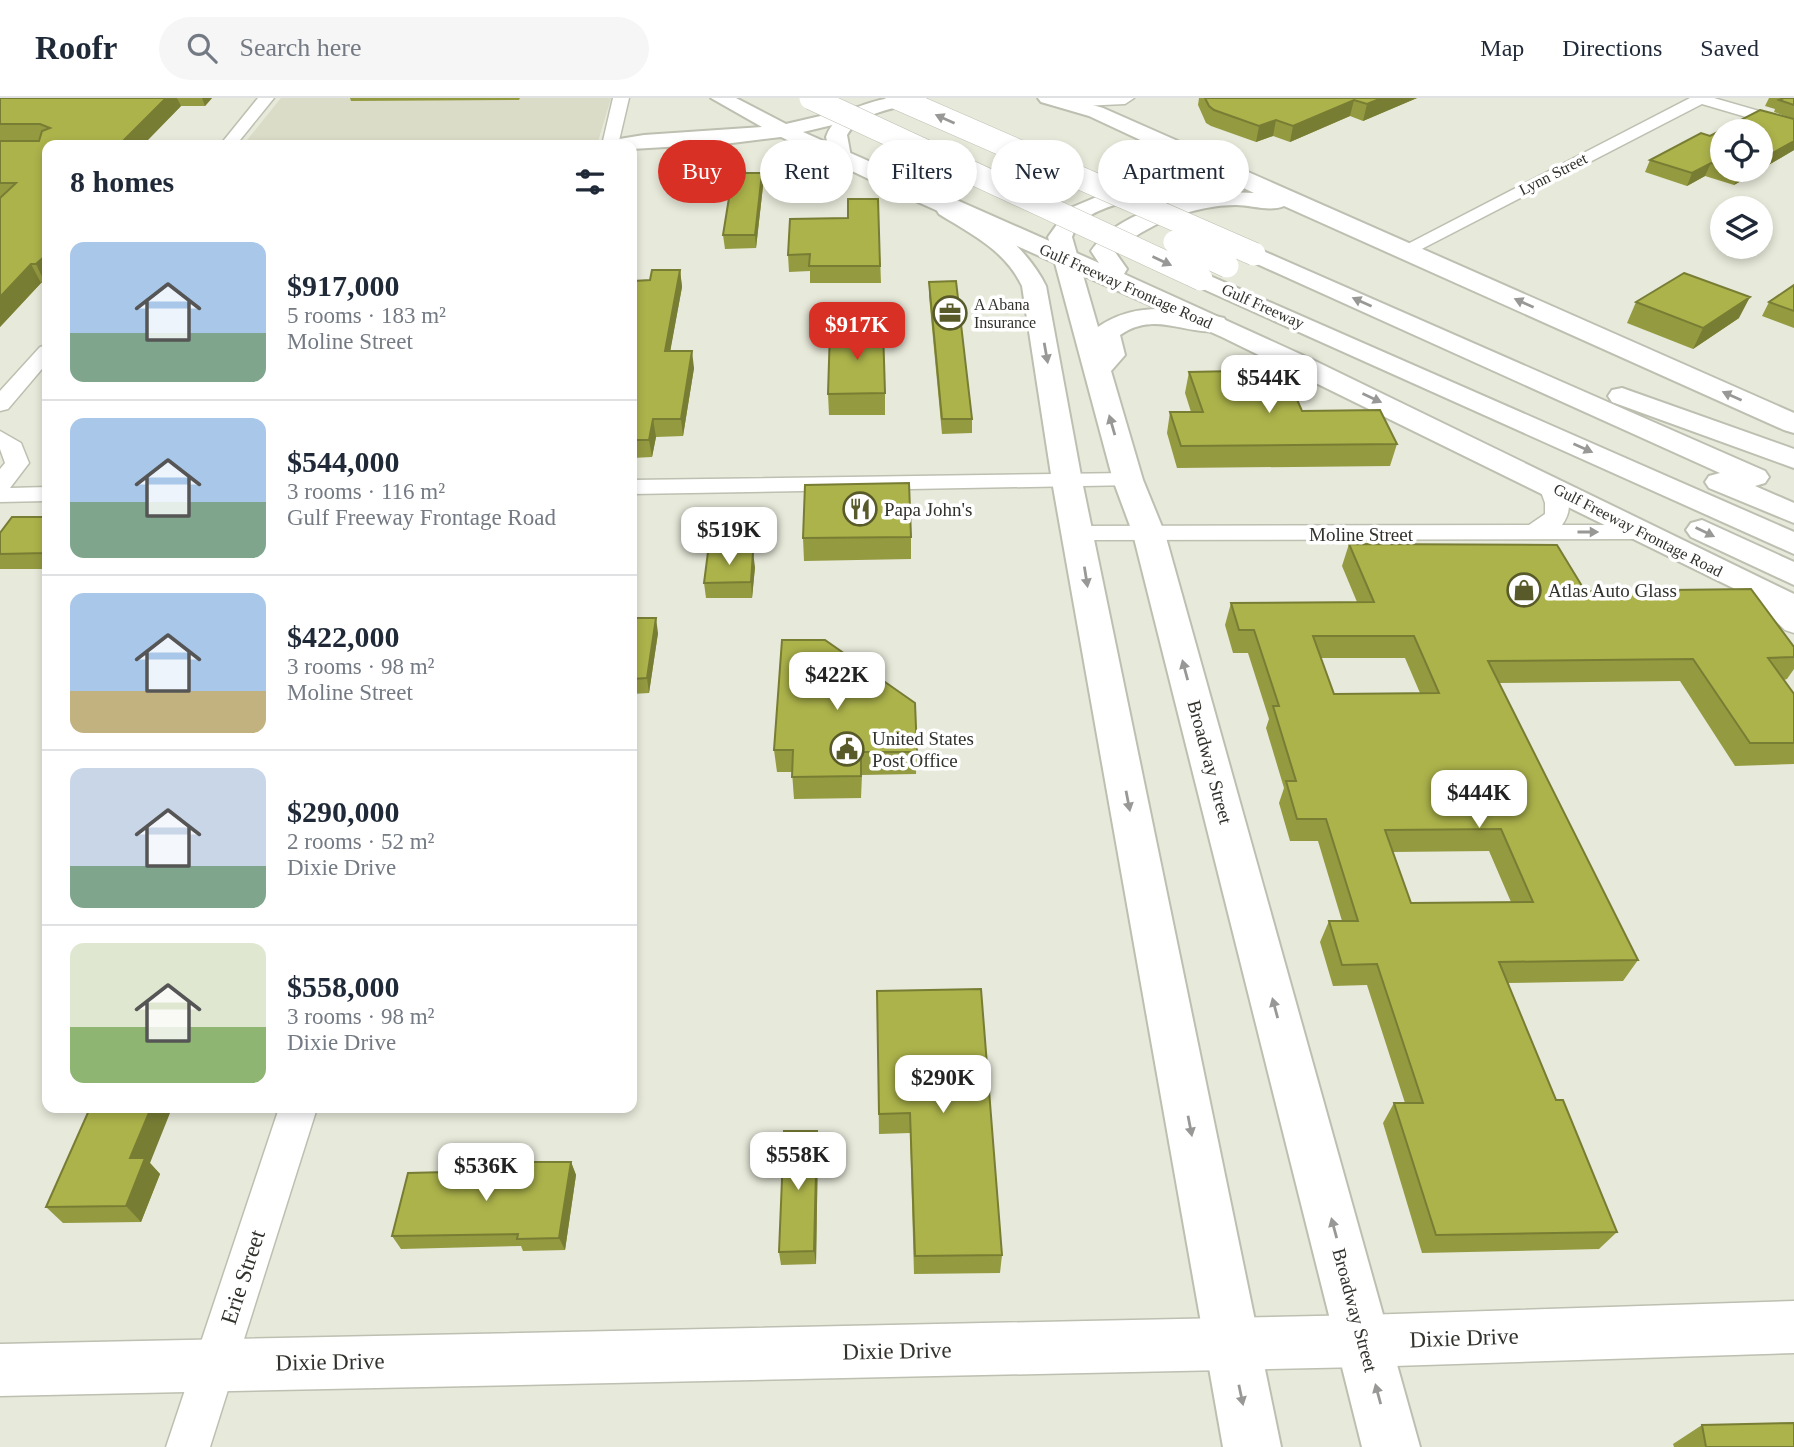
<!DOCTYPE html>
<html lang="en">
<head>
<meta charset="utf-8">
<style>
	:root { --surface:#fff; --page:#f6f6f7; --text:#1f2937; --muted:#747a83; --line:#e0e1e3; --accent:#d93025 }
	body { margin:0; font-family:"Times New Roman",serif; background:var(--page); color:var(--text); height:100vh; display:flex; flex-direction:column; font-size:26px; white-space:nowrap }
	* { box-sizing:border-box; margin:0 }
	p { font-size:23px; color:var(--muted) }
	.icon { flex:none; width:38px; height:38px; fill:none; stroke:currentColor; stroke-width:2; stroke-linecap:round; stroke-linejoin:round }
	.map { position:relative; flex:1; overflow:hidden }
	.panel { position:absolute; left:42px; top:42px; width:595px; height:973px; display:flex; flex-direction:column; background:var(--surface); border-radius:14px; box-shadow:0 4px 10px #0003 }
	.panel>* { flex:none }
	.guide { position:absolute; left:658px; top:42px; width:665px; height:63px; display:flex; gap:14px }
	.fabs { position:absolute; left:1710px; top:21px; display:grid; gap:14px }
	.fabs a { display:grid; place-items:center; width:63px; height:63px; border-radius:50%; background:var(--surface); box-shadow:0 4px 10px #0003; font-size:35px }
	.price { position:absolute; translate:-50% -60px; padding:0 16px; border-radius:14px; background:#fff; color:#222; font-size:23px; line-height:46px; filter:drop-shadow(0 2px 4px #0008) }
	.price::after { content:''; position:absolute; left:50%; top:42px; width:21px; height:16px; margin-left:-10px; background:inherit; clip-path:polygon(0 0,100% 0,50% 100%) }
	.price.selected { background:var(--accent); color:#fff }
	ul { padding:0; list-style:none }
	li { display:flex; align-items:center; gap:21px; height:175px; padding:0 28px }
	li+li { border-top:2px solid var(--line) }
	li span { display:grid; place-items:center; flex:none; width:196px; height:140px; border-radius:14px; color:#555 }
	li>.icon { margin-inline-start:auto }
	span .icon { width:84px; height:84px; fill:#fffc; stroke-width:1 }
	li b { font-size:30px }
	h2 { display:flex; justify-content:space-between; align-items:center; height:84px; padding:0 28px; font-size:30px }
	.tag { padding:0 24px; border-radius:32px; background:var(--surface); box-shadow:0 4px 10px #0003; font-size:24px; line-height:63px }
	.tag.selected { background:var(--accent); color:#fff }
	header { display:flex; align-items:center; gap:42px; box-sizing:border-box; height:98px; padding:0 35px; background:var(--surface); border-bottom:2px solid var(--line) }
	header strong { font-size:33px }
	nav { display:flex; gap:38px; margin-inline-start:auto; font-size:24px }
	.search { width:490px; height:63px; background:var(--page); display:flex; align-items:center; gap:18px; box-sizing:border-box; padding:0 24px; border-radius:38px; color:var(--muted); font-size:26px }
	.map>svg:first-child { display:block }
</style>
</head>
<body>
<header>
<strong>Roofr</strong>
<div class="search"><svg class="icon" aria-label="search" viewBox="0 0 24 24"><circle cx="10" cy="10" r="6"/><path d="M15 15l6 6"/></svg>Search here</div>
<nav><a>Map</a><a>Directions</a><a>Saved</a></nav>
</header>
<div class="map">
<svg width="1794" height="1349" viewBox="0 0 1794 1349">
	<rect width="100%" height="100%" fill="#e7e9da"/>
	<path fill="#dadcc7" d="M281,0h330l-14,47h-354z"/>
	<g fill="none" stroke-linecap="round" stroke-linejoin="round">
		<defs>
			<path id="minor" d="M258,0h16l-38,47h-16z
				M613,0h16l-11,47h-16z
				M1690,0h24l80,23v10l-92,-27 -290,150 -7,2 -9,-6z
				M47,247v18l-39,46 -8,2v-20l40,-44z
				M0,333l21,12 8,20 -19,25 37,-1v14l-47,1v-33l5,-6 -5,-14z
				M1128,375l8,2 4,5 -4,5 -504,9v-14z
				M1551,381l8,2c11,15 14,29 3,44h81l9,2 3,5 -3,5 -9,2 -564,1 -9,-2 -3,-5 3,-5 9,-2 450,-1 16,-11v-11l-6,-17 4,-5z
				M1758,483l9,2 27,26v24l-9,-3 -36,-35 -4,-6 4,-6z
				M279,1010h38l-107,339h-44z"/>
			<path id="tertiary" d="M1053,0h81l-9,6 -65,3 -7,-2z
				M1794,1203v52l-431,14 -1363,29v-52l1363,-29z"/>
			<path id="secondary" d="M711,0h25l50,26 73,-17 7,2 3,4 -3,4 -63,15 296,131 -8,-12c29,-43 115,-62 163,-58l-165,-77 -48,-14 -3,-4h31l34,10 691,305v20l-10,-3 -500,-224c-14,6 -33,-1 -48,-1 -42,0 -90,19 -121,47l12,17 -3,5 187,85 483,235v24l-572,-281 -320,-142 -121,-58 -49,6 -100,6v-4h-28l3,-4 37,-6 118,-8z"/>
			<path id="primary" d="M888,0h34l-3,4c-22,6 -60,10 -72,33l4,22 -11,6 -8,-1 -6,-25c9,-26 38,-33 62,-39z
				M1159,38l7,2 12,19c-6,55 -89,34 -106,80l26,90c36,-25 76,-19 117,-11l9,2 4,6 -4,6c-36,8 -67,-21 -104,5l5,20 -14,16 32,109 22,54 255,913h-58l-229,-913 -20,-54 -65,-243 20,-28 81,-34c11,-12 7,-20 0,-33z
				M947,104c39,10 82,49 99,84l36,195 199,966h-58l-171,-966 -30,-195c-17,-36 -51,-52 -83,-72l-3,-5 3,-5z"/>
			<path id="motorway" d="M1254,149l511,224 4,6 -4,6 -10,3 39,17v20l-85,-35 -4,-6 4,-6 11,-3 -474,-214 -4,-5 4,-5z
				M1201,174l593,260v22l-602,-270 -3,-5 3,-5z
				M1622,290l172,61v19l-182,-66 -4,-6 4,-6z
				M1702,422l92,42v23l-103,-48 -5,-7 5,-7z"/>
		</defs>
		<use href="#minor" stroke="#bdbfb0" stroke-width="3"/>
		<use href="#tertiary" stroke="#bdbfb0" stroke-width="3"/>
		<use href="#secondary" stroke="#bdbfb0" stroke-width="4"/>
		<use href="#primary" stroke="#bdbfb0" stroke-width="4"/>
		<use href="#motorway" stroke="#bdbfb0" stroke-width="4"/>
		<use href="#minor" fill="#fff" fill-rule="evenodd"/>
		<use href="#tertiary" fill="#fff" fill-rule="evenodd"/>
		<use href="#secondary" fill="#fff" fill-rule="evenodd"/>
		<use href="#primary" fill="#fff" fill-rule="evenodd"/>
		<use href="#motorway" fill="#fff" fill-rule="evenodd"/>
		<defs>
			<path id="motorway-bridge" d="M811,0l390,181
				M897,0l357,156
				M1175,144l52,24"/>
		</defs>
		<use href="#motorway-bridge" stroke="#bdbfb0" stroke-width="24" stroke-linecap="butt"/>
		<use href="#motorway-bridge" stroke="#fff" stroke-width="23"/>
	</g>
	<path fill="#949a40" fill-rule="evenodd" d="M0,0h212l-7,8h-24l-38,39h-96l-2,138h-4l-41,44z
		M350,0h170l-1,2 -168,1z
		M1199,0h218l-54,23 -13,-5 -60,26 -17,-6 -17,6 -45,-16 -5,-3 -8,-18z
		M1769,0h25v21l-20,-7 1,-3 -10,-3z
		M1760,12l34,9v31l-34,20v-39h-38v39h38l-26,15 -29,-9 -18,10 -42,-14 5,-12 51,-27 9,3z
		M762,75l1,13 -7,62 -31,1 -2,-14z
		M878,101l3,84h-71v-12l-21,1 -1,-17z
		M680,172l2,17 -12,64 24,17 -11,68 -27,1 -4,20 -20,1v-169l18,-9z
		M929,184l43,137v14l-30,1 -13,-138z
		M1794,187v43l-32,-12 7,-14z
		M1636,204l103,16 -46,31 -66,-26z
		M1189,274l208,72 -7,22 -213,2 -10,-35 3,-21h21l-6,-19z
		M885,295v22h-56l-1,-21z
		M47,419v52h-47v-36z
		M911,439v22l-107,2 -1,-23z
		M1349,446l236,47 209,56v22l-7,10 -3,1 10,14v70l-59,2 -55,-85 -181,2 139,277 -15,21 -116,2 49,117 61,132 -18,17 -177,4 -39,-130 11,-20h11l-38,-118 -34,1 -13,-44 9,-21h13l-24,-80h-28l-11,-38 5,-15 -18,-60 3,-9 -21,-66h-15l-8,-28 6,-22 126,-1 -15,-36zM1321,560h84l15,35 -86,1zM1489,753l22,51 -100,1 -19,-51z
		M755,469l-3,31h-46l-2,-15z
		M632,520l26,15 -9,60 -17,1z
		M774,652l143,2 -1,22 -54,1 -1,23 -67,1 -2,-27h-15z
		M877,893l125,264 -2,18 -86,1 -4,-141 -31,1z
		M817,1033l1,13 -2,120 -35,1 -2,-13z
		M571,1064l5,13 -11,75 -42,1 -2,-5 -120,3 -9,-13 138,-66z
		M150,1065l10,11 -19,48 -78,1 -17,-16z
		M1702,1327l92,22h-120l-1,-3z"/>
	<path fill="#787d34" d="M166,0h11l4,8 -38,39h-24z
		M202,0h10l-7,8z
		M1382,0h35l-54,23 4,-17z
		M1354,2l-4,16 -60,26 3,-16z
		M1276,22l-3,16 -17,6 3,-16z
		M1794,43v9l-34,20v-10z
		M1711,65l-6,13 -18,10 5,-13z
		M1744,72h16l-26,15 6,-13z
		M762,75l1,13 -7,62 -1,-13z
		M47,156v27l-2,2 -9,-19z
		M31,166l10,19 -41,44v-30z
		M680,172l2,17 -15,82 -2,-18z
		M1750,199l-11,21 -46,31 10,-21z
		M692,253l2,17 -11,68 -2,-17z
		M653,321l3,18 -4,20 -3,-17z
		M753,454l2,15 -3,31 -1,-16z
		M656,520l2,15 -9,60 -2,-15z
		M151,1010h21l-22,55 10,11 -19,48 -15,-16 4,-48z
		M817,1033l1,13 -2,120 -2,-13z
		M571,1064l5,13 -11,75 -6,-12z"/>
	<path fill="#acb34b" stroke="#787d34" stroke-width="2" fill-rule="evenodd" d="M0,0h166l-47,47h-72v109l-11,10h-5l-31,33v-99l16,-15h-16v-42h39l3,-10 8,-3 -10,-4h-40z
		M1205,0h177l-15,6 -13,-4 -61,26 -17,-6 -17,6 -45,-16 -5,-4z
		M1784,0h10v7l-15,-5z
		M1760,12l34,9v22l-34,19v-29h-38v35l-11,-3 -19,10 -42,-13 51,-27 9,3z
		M733,75h29l-7,62h-32z
		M848,101h30l2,67h-71l1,-12 -22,1 2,-36 58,-1z
		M652,172h28l-15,81h27l-11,68h-28l-4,21h-17v-151l2,-8 16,-1z
		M1684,175l66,24 -47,31 -67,-26z
		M956,183l16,138h-30l-13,-137z
		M1794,187v26l-25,-9z
		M883,231l2,64 -57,1 2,-64z
		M1284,272l18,41 78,-1 17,34 -216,2 -11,-34h33l-14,-40z
		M909,385l2,54 -108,1 2,-53z
		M12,419h35v36l-47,1v-21z
		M1349,446l208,1 28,46 166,-2 43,58v10l-26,1 26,36v49h-44l-57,-84 -205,2 150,299 -139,2 57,138h7l54,132 -181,3 -42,-132h29l-46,-139 -35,1 -13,-44h29l-32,-102h-29l-11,-38h10l-23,-75h6l-25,-76h-15l-8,-27 143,-1zM1313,538h101l25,57 -105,1zM1501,731l32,73 -122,1 -26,-73z
		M708,454h45l-2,30 -47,1z
		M632,520h24l-9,60 -15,1z
		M782,542h43l90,63 2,49h-56v24l-69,1 1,-27h-19z
		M981,891l21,266 -87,1 -5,-143 -31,1 -2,-123z
		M90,1010h61l-21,50h15l-19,48 -80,1z
		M784,1033h33l-3,120 -35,1z
		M531,1064h40l-12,76 -42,1 1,-5 -126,2 16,-63 122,-3z
		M1794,1325v24h-88l-4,-22z"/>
	<defs><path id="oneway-solid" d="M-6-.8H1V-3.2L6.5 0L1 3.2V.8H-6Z" transform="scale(1.75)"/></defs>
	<g fill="#989896">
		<use href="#oneway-solid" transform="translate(945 21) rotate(-156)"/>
		<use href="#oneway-solid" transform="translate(1162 163) rotate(25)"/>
		<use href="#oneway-solid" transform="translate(1362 204) rotate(-156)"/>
		<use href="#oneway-solid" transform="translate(1524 205) rotate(-156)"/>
		<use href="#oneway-solid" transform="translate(1046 255) rotate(80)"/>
		<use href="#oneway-solid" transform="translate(1732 298) rotate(-156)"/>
		<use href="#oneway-solid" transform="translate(1372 300) rotate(25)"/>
		<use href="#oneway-solid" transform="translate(1112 327) rotate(-106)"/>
		<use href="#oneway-solid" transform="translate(1583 350) rotate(24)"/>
		<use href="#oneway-solid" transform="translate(1588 434)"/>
		<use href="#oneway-solid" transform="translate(1705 434) rotate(26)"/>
		<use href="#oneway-solid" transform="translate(1086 479) rotate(81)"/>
		<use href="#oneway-solid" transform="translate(1185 572) rotate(-105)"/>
		<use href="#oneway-solid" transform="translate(1128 703) rotate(79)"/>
		<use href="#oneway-solid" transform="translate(1275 910) rotate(-105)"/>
		<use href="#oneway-solid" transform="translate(1190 1028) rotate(79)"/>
		<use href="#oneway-solid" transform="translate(1334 1130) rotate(-105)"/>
		<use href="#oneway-solid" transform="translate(1378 1296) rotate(-105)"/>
		<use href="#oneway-solid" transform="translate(1241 1297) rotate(78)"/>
	</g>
	<defs>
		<symbol id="office-ring" viewBox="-11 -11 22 22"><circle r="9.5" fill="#fff" stroke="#585b29" stroke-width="1.5"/><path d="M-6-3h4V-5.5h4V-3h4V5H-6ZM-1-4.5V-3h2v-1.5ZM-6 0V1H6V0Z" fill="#585b29"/></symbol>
		<symbol id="restaurant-ring" viewBox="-11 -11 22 22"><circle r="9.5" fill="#fff" stroke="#585b29" stroke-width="1.5"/><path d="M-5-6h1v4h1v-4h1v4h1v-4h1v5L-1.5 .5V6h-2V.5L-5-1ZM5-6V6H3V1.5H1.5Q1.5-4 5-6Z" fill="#585b29"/></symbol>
		<symbol id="shop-ring" viewBox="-11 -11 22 22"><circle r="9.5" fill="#fff" stroke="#585b29" stroke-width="1.5"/><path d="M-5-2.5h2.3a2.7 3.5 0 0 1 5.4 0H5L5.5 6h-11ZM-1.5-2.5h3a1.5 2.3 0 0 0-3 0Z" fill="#585b29"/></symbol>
		<symbol id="civic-ring" viewBox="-11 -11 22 22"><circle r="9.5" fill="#fff" stroke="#585b29" stroke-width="1.5"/><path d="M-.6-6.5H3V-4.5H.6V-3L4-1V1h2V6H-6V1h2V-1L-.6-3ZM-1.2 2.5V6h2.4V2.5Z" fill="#585b29"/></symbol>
	</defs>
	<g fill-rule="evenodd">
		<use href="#office-ring" x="931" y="196" width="38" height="38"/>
		<use href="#restaurant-ring" x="841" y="392" width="38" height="38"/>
		<use href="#shop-ring" x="1505" y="473" width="38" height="38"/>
		<use href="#civic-ring" x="828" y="632" width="38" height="38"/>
	</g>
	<g text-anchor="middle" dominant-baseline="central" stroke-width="7" stroke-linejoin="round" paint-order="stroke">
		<g font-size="16" fill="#31322c" stroke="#fff">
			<text transform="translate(1553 76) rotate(-27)">Lynn Street</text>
			<text transform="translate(1126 188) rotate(24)">Gulf Freeway Frontage Road</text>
			<text transform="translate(1263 208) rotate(24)">Gulf Freeway</text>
			<text transform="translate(1638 432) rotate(27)">Gulf Freeway Frontage Road</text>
		</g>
		<g font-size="16" fill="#31322c" stroke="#fff" text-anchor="start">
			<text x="974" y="206">A Abana<tspan x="974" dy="18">Insurance</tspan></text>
		</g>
		<g font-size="19" fill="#31322c" stroke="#fff" text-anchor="start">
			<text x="884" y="411">Papa John's</text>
			<text x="1548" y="492">Atlas Auto Glass</text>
			<text x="872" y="640">United States<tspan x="872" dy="22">Post Office</tspan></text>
		</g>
		<g font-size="19" fill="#31322c" stroke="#fff">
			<text x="1361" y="436">Moline Street</text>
			<text transform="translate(1210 664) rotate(75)">Broadway Street</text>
			<text transform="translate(1355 1212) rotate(75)">Broadway Street</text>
		</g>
		<g font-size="23" fill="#31322c" stroke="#fff">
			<text transform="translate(243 1179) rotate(-72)">Erie Street</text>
			<text transform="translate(1464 1240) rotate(-2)">Dixie Drive</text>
			<text transform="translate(897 1253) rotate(-1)">Dixie Drive</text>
			<text transform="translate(330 1264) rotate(-1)">Dixie Drive</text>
		</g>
	</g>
</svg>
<div class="fabs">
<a><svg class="icon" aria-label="locate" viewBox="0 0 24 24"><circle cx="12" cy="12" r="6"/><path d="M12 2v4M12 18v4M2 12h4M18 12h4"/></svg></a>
<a><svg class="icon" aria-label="layers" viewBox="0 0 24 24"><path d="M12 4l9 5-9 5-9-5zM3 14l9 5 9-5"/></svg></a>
</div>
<b class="price selected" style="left:857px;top:264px">$917K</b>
<b class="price" style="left:1269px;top:317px">$544K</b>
<b class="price" style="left:729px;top:469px">$519K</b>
<b class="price" style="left:837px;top:614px">$422K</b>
<b class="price" style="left:1479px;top:732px">$444K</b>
<b class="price" style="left:943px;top:1017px">$290K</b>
<b class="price" style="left:798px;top:1094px">$558K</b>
<b class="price" style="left:486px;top:1105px">$536K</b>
<div class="guide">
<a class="tag selected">Buy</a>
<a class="tag">Rent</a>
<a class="tag">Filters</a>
<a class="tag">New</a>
<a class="tag">Apartment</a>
</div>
<section class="panel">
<h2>8 homes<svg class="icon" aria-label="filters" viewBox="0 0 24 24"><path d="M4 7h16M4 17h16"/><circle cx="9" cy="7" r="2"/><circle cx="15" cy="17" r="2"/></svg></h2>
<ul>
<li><span style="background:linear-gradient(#a9c7e8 65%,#7fa58c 0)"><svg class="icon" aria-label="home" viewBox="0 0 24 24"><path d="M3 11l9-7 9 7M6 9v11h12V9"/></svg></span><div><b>$917,000</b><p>5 rooms · 183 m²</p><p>Moline Street</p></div></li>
<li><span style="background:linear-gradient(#a9c7e8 60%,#7fa58c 0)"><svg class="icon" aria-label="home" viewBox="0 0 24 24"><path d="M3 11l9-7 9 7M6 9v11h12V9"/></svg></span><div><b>$544,000</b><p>3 rooms · 116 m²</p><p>Gulf Freeway Frontage Road</p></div></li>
<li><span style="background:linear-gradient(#a9c7e8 70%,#c2b280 0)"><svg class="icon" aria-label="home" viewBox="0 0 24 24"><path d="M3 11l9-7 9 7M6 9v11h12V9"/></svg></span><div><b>$422,000</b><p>3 rooms · 98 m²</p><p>Moline Street</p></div></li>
<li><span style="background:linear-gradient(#c9d6e8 70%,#7fa58c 0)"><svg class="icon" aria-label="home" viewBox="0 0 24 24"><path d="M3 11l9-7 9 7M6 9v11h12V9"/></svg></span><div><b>$290,000</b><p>2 rooms · 52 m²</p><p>Dixie Drive</p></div></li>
<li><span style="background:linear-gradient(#dfe7d0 60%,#8fb573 0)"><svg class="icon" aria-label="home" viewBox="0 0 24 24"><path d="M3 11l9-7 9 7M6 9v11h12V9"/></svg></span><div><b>$558,000</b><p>3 rooms · 98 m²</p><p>Dixie Drive</p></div></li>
</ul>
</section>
</div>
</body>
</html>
